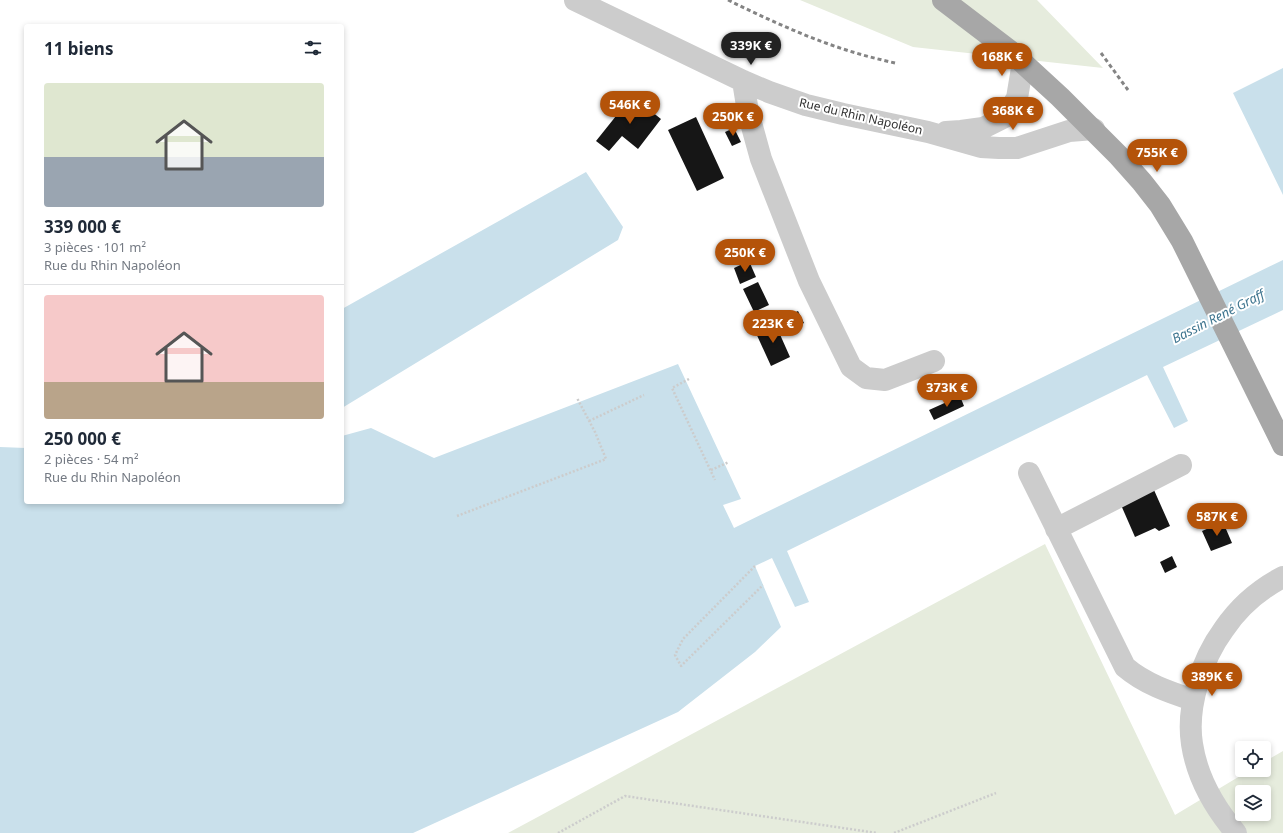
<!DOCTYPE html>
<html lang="fr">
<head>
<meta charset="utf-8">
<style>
	:root { --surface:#fff; --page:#f6f6f7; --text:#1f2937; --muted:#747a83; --line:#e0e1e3; --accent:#b45309 }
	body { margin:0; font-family:"Noto Sans",sans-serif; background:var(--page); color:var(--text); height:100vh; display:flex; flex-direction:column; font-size:15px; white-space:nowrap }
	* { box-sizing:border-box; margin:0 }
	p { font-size:13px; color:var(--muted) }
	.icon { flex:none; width:22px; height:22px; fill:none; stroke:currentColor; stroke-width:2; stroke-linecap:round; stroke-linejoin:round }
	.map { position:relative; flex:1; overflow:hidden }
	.drawer { position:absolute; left:24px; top:24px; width:320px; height:480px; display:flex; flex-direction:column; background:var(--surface); border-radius:4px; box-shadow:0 2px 6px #0003 }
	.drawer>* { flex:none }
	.controls { position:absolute; left:1235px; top:741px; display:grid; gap:8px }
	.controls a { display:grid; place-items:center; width:36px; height:36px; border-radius:4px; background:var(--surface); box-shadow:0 2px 6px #0003; font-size:20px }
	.price { position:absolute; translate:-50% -34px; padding:0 9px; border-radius:14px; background:var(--accent); color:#fff; font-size:13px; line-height:26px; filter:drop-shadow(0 1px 2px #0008) }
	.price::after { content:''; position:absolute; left:50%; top:24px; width:12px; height:9px; margin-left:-6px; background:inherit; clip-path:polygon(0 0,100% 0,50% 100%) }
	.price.active { background:#222; color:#fff }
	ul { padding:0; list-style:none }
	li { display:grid; align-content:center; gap:8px; height:212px; padding:0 20px }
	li+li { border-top:1px solid var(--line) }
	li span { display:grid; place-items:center; height:124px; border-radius:4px; color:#555 }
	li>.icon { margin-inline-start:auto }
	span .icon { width:72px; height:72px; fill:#fffc; stroke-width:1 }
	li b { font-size:17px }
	h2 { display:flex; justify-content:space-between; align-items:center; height:48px; padding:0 20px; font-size:17px }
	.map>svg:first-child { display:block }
</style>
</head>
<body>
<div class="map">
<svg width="1283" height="833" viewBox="0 0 1283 833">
	<rect width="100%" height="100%" fill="#fff"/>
	<path fill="#e6ecdd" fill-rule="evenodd" d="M800,0h237l66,68 -190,-21z
		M1045,544l130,271 75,-45h14v-8l19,-11v82h-775zM1242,792h22v22h-22z"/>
	<path fill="#c9e0eb" d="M1283,68v127l-50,-102z
		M586,172l37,55 -5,13 -276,168v-99z
		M1283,260v50l-120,57 25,54 -14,7 -27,-53 -360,176 22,51 -14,5 -23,-49 -17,8 26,61 -26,25 -77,60 -265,121h-413v-386l26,1v54h316v-66l29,-8 63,30 244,-94 63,135 -18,6 11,23z"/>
	<path fill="#161616" d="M632,96l29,23 -23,30 -16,-13 -13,15 -13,-10z
		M696,117l28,61 -27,13 -29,-61z
		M734,128l7,14 -9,4 -7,-14z
		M749,261l7,16 -16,7 -6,-16z
		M758,282l11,23 -15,7 -11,-23z
		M798,311l6,12 -11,5 -6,-12z
		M774,321l16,36 -19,9 -16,-35z
		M960,396l4,10 -30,14 -5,-10z
		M1154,490l16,36 -11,5 -4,-3 -20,9 -14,-32z
		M1223,522l9,21 -21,8 -9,-20z
		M1172,556l5,11 -12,6 -5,-11z"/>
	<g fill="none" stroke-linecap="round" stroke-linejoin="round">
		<path stroke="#ccc" stroke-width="2.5" stroke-dasharray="2 2" stroke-linecap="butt" d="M689,379l-17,9 43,92
			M589,421l55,-26
			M711,470l18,-8
			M457,516l149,-57 -11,-27 -18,-34
			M755,566l-72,73 -8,16 6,11 82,-81
			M558,833l67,-37 252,37
			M894,833l102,-40"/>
		<path stroke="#ccc" stroke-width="22" d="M575,0l168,81 26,11 37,13 37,9 85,18 53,15 18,1h18l52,-17 25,-2
			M743,81l5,31 13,47 48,122 42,86 15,11 19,2 49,-19
			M946,132l15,-1 22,-3 22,-11 12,-19 6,-36
			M1029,473l96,194c20,17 44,25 68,33
			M1056,529l125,-64
			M1236,833c-22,-26 -39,-56 -44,-89 -6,-38 10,-85 32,-115 15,-22 36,-40 59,-52"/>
		<path stroke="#a7a7a7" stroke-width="22" d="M943,0l67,51 50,46 58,58 24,27 18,23 22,36 101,204"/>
		<path stroke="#848484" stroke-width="3" stroke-dasharray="4 3" stroke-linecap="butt" d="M728,0c41,20 84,40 128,53 13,4 26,7 39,10
			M1101,53l27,37"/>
	</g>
	<g text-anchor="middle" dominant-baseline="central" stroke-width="4" stroke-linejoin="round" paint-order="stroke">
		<g font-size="12" fill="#2f2f2f" stroke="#fff">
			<text transform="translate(861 116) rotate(13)">Rue du Rhin Napoléon</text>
		</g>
		<g font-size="13" font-style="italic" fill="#3e758f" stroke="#fff">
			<text transform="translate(1218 316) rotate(-27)">Bassin René Graff</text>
		</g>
	</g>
</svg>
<div class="controls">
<a><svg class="icon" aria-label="locate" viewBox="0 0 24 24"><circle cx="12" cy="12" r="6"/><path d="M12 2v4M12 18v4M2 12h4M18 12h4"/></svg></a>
<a><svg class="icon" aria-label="layers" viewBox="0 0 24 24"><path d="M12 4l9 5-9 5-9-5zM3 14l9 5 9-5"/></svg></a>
</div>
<b class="price active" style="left:751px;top:66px">339K €</b>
<b class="price" style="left:1002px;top:77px">168K €</b>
<b class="price" style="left:630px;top:125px">546K €</b>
<b class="price" style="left:1013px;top:131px">368K €</b>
<b class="price" style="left:733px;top:137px">250K €</b>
<b class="price" style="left:1157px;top:173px">755K €</b>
<b class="price" style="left:745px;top:273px">250K €</b>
<b class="price" style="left:773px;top:344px">223K €</b>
<b class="price" style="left:947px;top:408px">373K €</b>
<b class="price" style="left:1217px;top:537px">587K €</b>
<b class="price" style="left:1212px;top:697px">389K €</b>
<section class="drawer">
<h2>11 biens<svg class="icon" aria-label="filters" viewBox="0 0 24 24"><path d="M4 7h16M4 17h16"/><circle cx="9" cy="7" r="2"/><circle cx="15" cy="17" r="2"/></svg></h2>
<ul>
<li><span style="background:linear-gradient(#dfe7d0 60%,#9aa5b1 0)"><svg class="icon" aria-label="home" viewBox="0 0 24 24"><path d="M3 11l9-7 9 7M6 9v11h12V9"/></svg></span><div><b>339 000 €</b><p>3 pièces · 101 m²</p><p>Rue du Rhin Napoléon</p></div></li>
<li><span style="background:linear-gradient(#f6c9c9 70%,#b9a48a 0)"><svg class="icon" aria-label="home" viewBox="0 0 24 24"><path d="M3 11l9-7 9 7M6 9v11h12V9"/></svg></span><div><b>250 000 €</b><p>2 pièces · 54 m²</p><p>Rue du Rhin Napoléon</p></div></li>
</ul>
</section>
</div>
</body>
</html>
